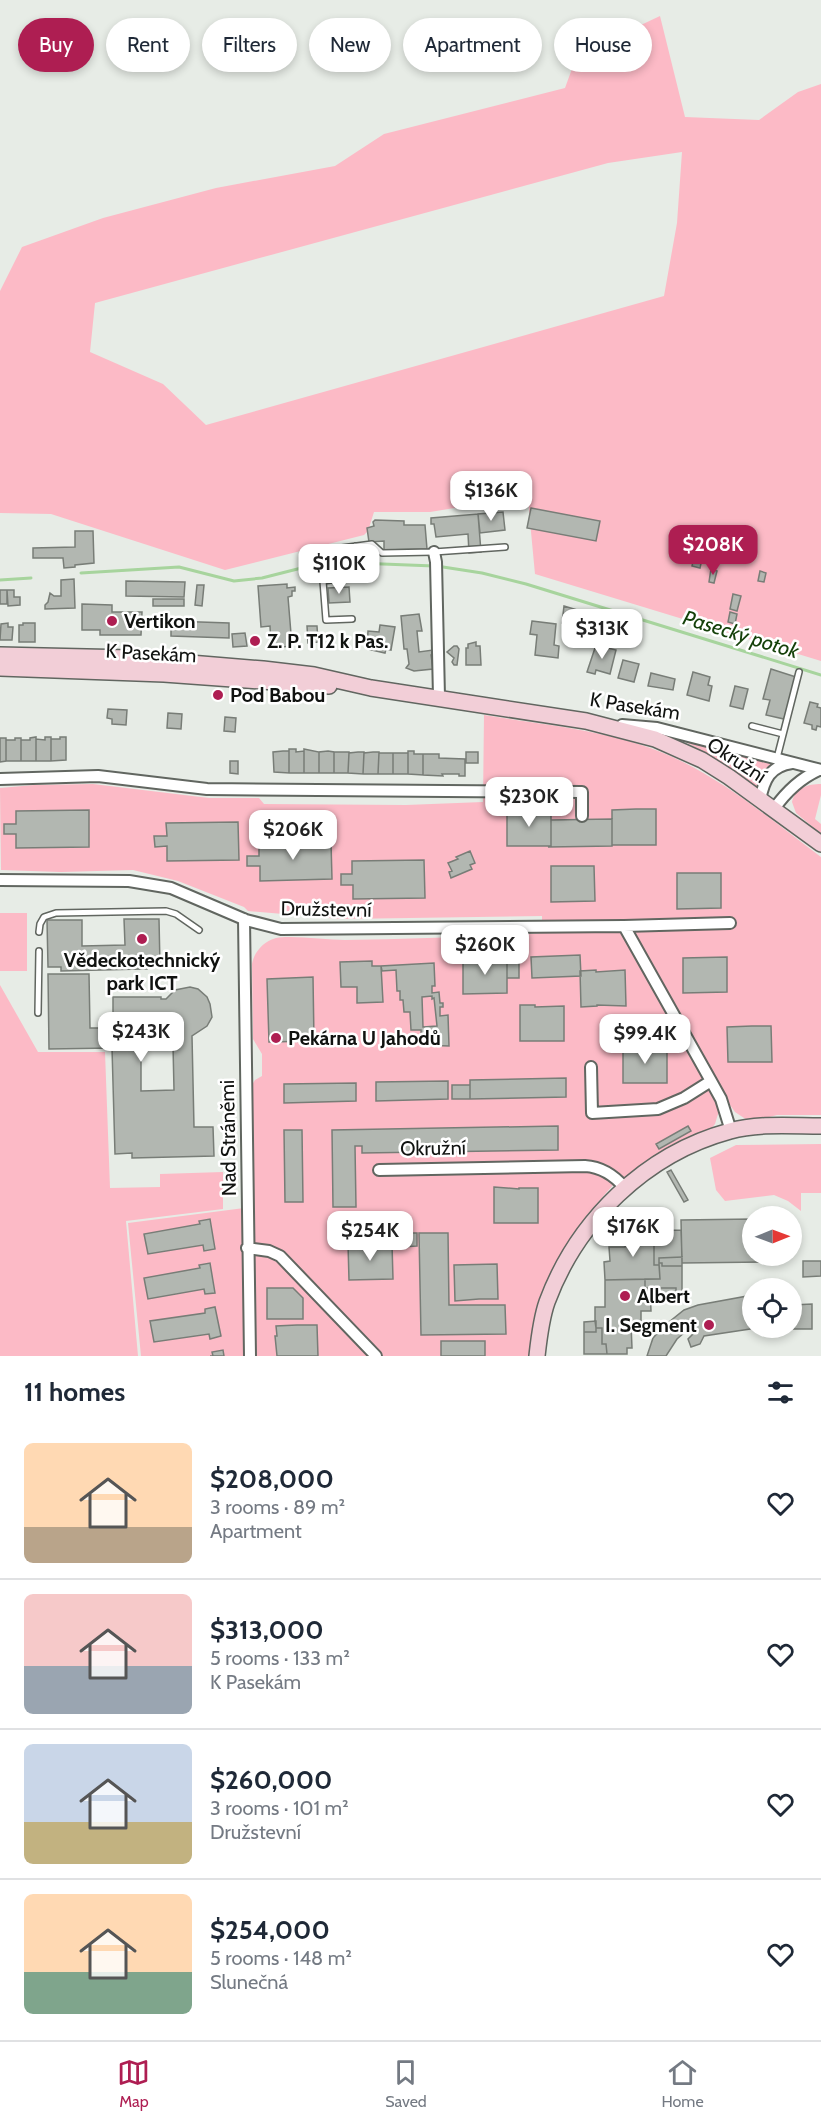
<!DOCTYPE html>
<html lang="en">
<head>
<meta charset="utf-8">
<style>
	:root { --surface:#fff; --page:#f2f2f3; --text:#1f2937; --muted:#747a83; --line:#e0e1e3; --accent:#ae1e52 }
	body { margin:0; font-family:Cabin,sans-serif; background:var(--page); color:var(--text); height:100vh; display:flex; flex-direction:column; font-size:22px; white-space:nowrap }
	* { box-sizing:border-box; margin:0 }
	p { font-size:20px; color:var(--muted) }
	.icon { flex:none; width:33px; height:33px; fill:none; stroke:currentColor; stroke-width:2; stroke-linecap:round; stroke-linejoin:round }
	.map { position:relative; height:1356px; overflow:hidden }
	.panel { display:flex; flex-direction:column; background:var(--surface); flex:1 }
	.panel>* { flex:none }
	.banner { position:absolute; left:18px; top:18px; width:786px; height:54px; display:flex; gap:12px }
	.needle { width:39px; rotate:89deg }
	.tools { position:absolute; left:742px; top:1206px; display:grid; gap:12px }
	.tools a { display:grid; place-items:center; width:60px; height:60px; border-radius:50%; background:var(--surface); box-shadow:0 3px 9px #0003; font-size:30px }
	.price { position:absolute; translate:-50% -51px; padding:0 14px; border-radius:12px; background:#fff; color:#222; font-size:20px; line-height:39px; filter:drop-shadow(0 2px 3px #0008) }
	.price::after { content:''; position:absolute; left:50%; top:36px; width:18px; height:14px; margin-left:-9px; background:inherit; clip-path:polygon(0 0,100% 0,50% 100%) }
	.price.active { background:var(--accent); color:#fff }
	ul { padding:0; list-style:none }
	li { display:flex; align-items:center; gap:18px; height:150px; padding:0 24px }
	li+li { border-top:2px solid var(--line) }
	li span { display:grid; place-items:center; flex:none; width:168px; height:120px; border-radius:9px; color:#555 }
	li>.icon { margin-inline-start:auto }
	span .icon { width:72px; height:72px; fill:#fffc; stroke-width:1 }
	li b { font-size:26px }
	h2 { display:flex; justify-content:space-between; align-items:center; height:72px; padding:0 24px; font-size:26px }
	.tag { padding:0 21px; border-radius:27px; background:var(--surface); box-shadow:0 3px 9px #0003; font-size:21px; line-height:54px }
	.tag.active { background:var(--accent); color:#fff }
	.dock { display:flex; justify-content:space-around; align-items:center; height:84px; border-top:2px solid var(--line); background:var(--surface); font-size:16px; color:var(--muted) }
	.dock a { display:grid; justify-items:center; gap:3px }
	.dock .active { color:var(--accent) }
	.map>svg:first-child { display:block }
</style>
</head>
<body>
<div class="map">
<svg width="821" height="1356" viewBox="0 0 821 1356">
	<rect width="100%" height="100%" fill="#e7ece6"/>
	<path fill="#fcbac6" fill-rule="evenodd" d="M660,16l25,101 74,3 39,-28 23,-8v577l-286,-87 -7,-74 -49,4 -49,8h-56l-6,19 -4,4 -139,35 -174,-56 -51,-1v-222l22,-44 81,-29 113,-30 119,-22 49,-32 181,-46 12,-33zM682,152l-5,71 -13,73 -458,129 -43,-41 -73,-32 5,-49 513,-140z
		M484,715c65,11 137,16 197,46 51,25 94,62 140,96v258h-44l-20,5h-10l-12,-8 -5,-7 -12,9 -3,10 -5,6 -43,19 -42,28h-5l-33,38 -29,45 -7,16 -19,60 -2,20h-389l-13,-133 124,-16 -2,-119 5,-8 7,-4v-22l-9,-15 -1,-75c2,-12 12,-23 24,-26 16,-3 50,2 69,2 66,-1 131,-3 197,-7v-17l-200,3 -94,-8 -4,-4 -66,-26 -45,-11 -72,2 -60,-2 -1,-82 34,-3 59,-1 116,14h50l5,6 142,1 77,-3zM89,810v37l-73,1v-14l-12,-1v-9h12v-13zM238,822l-71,39v-15l-12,1 -1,-10 13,-1v-13zM331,842v37l-71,2v-15h-13v-10l12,-1v-12zM470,851l5,11 -5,3 1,4 -19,9 -3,-6 3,-1 -3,-8 9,-4 -1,-2zM424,860l1,38 -72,1v-14l-12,-11h11z
		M682,740l91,23 -10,11 -7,14 -45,-32z
		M821,784v11l-6,24 6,5v10l-25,-21 -4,-11c3,-14 16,-18 29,-18z
		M0,913h27v58h-27z
		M0,985l38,67h67l5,136 50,-1v-13l63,-2v37l-97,12 12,135h-138z
		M821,1144v49h-20v18l-13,-10 -14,-6 -49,6 -9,-11 -6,-32 26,-13z"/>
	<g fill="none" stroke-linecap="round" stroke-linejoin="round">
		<path stroke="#a7d49d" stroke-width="3" d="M357,563l77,3
			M443,567l39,6 44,11 295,91
			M81,573l98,-6 55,14 28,-3 67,-17 11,1
			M0,580l31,-2"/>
	</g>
	<path fill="#b2b7b1" stroke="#787d77" stroke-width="1.5" fill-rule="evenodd" d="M531,508l69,13 -4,20 -69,-13z
		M503,512l2,18 -25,3 -2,-19z
		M478,514l3,38 -12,1 -1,-19 -32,3 -2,-13h-3v-6z
		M375,520l29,1v4h21l2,24 -43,1v-9l-15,1 -2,-14 7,-2 -1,-4z
		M75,531h18l1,32 -19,2v2l-11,1 -1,-10h-30v-10l42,-1z
		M314,545h12l1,12 -13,1z
		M694,557l8,2 -2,9 -8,-2z
		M711,569l6,2 -3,12 -5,-1z
		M760,571l6,2 -2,9 -6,-1z
		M74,579l1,29 -30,1v-4l3,-3 2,-9 4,3h7v-16z
		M126,581l59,1 -1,15 -58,-1z
		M287,584v4l8,-1v4h-3v5l-4,1 4,49 -21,2 -1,-22 -9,1 -3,-41z
		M197,585h7l-2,21 -7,-1z
		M349,587l1,15 -21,1 -1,-15z
		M0,590h7v14h-7z
		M7,590h7v7h6v8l-12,1z
		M733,594l8,2 -4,15 -7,-2z
		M153,599h31v7h-31z
		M82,604l30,1v7h30l-1,23h-41v-5h-18z
		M564,606l20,6 -1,13 -21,-2z
		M730,612l7,2 -2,10 -7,-2z
		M419,614l3,17h-5l2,21 14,-2 1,5h-3l2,14 -19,2 -8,-3 3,-4 -2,-15h-3l-3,-33z
		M171,621l58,2v15l-58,-2z
		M532,621l24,3 -2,21 5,1 -1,12 -23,-3 2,-20 -7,-1z
		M8,623v4h5l-1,13h-12l1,-16z
		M23,623h12v19h-16v-17h4z
		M380,625l15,2 -4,23 -5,-1 -1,4 -18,-4 1,-18 11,1z
		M307,626h10l1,16 -10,1z
		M245,633l2,13 -14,1 -1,-13z
		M476,642v4h4l1,19h-15v-17h2v-4z
		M596,645l20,5 -6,24 -14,-4 -1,4 -8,-2z
		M454,646h3l2,3 -2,16h-3l-2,-3 2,-4 -7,-6z
		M623,660l16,4 -5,18 -16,-4z
		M771,669l25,8 -12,42 -18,-4 4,-15 -7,-1z
		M693,672l17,5 -2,8 4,1 -3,15 -22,-6z
		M651,673l24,6 -2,11 -25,-4z
		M735,686l13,3 -5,20 -13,-3z
		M810,702l8,2 -1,3 4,1v19l-4,-1 -1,4 -4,-1v-4l-8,-2z
		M108,709l19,1 -1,15 -14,-1v-5l-5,-1z
		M168,713l14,1 -1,15 -14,-1z
		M225,717l11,1 -1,14 -11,-1z
		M36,737v24h-15v-21h9v-2z
		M45,737h6v24h-15v-22l9,1z
		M60,737h6v23l-15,1v-22h9z
		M0,738h6v23l-6,1z
		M15,738h6v23h-15v-21h9z
		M289,749h7v3l8,-1v22h-15z
		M304,749l15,3v21h-15z
		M283,751h6v22l-15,-1 -1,-20z
		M328,751l6,1v21h-15v-21z
		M408,751h6v3h9v21l-15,-1z
		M334,752h15l-1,21h-14z
		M358,752h6l-1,22 -15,-1 1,-20z
		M373,752h6l-1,22h-15l1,-21z
		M466,752h12v11h-12z
		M379,753h14v21h-15z
		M393,753h15v21h-15z
		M423,754h16v4l26,1v17h-6v-2h-17l1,2 -20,-1z
		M230,761h8v13l-8,-1z
		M636,809h20v36h-44v-35z
		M89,810v37l-73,1v-14h-12v-10h12v-13z
		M551,810v36h-44v-35z
		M612,819v27l-64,1 3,-1v-26z
		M238,822l1,38 -72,1v-15l-12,1 -1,-11h13l-1,-13z
		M331,842l1,37 -72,2v-15h-13v-10h12v-13z
		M470,851l5,12 -5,2 2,4 -21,9 -2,-6 3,-1 -4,-8 10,-4 -2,-2z
		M424,860l1,38 -72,1v-14h-12v-11h11v-13z
		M551,866h43l1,35 -44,1z
		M677,873h44v35l-44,1z
		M124,919h35l1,47h-13v3h-5l-81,2v-4h-13l-1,-47h35v26l43,-1z
		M580,955l1,21 -49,2 -1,-21z
		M507,957v36l-44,1v-36l24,1v-1z
		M507,957h12v21h-12z
		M727,957v35l-44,1v-35z
		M372,961v5h9l2,36 -26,1v-16h-16l-1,-25z
		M434,963l1,23h-3v7l7,-1 1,11h3v4h-3v9l8,-1 1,31 -27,-1 -1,-15h-10l-1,-18h-6l-1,-12h-3v-9h-3l-1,-21 -14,1 -1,-5zM432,996v3l2,-1 3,28 -14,1 -1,-30z
		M596,970v2l29,-2 1,36 -29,-1v1l-16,1 -1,-36z
		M48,974h41l1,54h23v-31h48v2h5l9,-9 15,-3 8,2 9,8 3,7 2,13 -5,9 -15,10 2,91h19l1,29 -82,2v-5l-17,1 -3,-106 -63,1zM173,1046l1,44 -33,1v-38h-5v-6z
		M313,977l1,64 -45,1 -2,-63z
		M520,1005h15v2l29,-1v35h-44z
		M752,1026h19l1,36h-44l-1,-35z
		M623,1047h44v36h-44z
		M566,1078v19l-96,2v-19z
		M448,1081v18l-72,2v-19z
		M356,1083v18l-72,2v-19z
		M452,1085h18v14h-18z
		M558,1126v24l-196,3v-7h-7l1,61h-23l-1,-77z
		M688,1126l3,5 -32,18 -3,-5z
		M284,1130h18l1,72h-18z
		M671,1170l17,30 -4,2 -17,-30z
		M494,1187l25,2v-1h19v35h-44z
		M210,1219l5,30 -11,2 -1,-6 -55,9 -4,-20 56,-10 -1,-3z
		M753,1219v37h14v6l-85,1 -1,-43z
		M681,1230l1,27 -23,1v7h-5v-34z
		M625,1231h29v34h5l1,14 -55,1 -1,-18 6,-1 -1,-14h16z
		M399,1233h18v13l-17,1z
		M419,1233h29l1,72h56l1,29 -85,1z
		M348,1244h44l1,35 -44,1z
		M682,1257v9h-20v-3h-3v-5z
		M803,1261h18v15l-18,1z
		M210,1263l5,30 -10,1 -1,-5 -56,10 -4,-21 56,-10 -1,-3z
		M659,1263h3v3h20v27h-6v-5h-31v-9h15z
		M497,1264l1,35h-19l-24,2 -1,-36z
		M645,1279v9h5l1,23h-10v13h-10l1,24h-5v6h-20l-1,-10h-4v-16h-6l-1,-7v-14h10v-27z
		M267,1288h26l10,10v21h-36z
		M654,1288h22v14h-21z
		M753,1295v33h4l-53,8 -4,8 -9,3 -3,-8 8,-8 -4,-5 -15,13 -11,17h-19l6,-18 11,-12 20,-16 14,-5z
		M812,1304v25h-29l-1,-1h10v-23z
		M215,1307l6,29 -11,3 -1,-5 -55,8 -4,-21 55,-8v-4z
		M596,1321v11h-12v-10z
		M297,1325h20l1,31h-41l-2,-20h2l-1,-10z
		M596,1328h6v16h4l1,10h-23v-22h12z
		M441,1341h44v15h-44z
		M223,1350l1,6h-14h3l-1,-4z"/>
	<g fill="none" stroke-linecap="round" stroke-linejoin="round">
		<defs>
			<path id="lane" d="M319,551l53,-7 10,9 52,-1 71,-5
				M352,619l-26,1 -3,-39 21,-3 11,-32
				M752,726l31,8
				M777,758l22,-86
				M39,932l1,-8 4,-7 12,-4 110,-2 10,3 23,16
				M38,1013l1,-62"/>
			<path id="street" d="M434,552l2,10 3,135
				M622,725l35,3 164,42
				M0,779l98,-3 109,13 375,3v24
				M760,800c4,-20 10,-34 32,-37
				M774,809c12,-17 25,-30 45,-39
				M0,880l129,1 42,7 75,32 35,9 343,-3 106,-3
				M244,919l6,437
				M624,926l87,155 10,18 10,32
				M591,1067l1,46 66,-4 26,-11 27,-17
				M379,1170l206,-4c17,1 29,9 40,22
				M247,1248l22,3 11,5 96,100"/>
			<path id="secondary" d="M0,655l130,3 133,11 51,6 57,13 215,33 69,18 47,21 27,17 92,67
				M0,668l164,6 165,12
				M537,1356c2,-18 4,-37 10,-54 30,-81 98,-148 183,-171 28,-8 62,-5 91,-5"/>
		</defs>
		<use href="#lane" stroke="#616660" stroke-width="8"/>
		<use href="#street" stroke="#616660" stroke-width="14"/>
		<use href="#secondary" stroke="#616660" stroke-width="18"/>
		<use href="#lane" stroke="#fff" stroke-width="5"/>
		<use href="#street" stroke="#fff" stroke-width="10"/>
		<use href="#secondary" stroke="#f2ced7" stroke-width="15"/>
	</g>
	<g fill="#ae1e52" stroke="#fff" stroke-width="2">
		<circle cx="112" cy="621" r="6"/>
		<circle cx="255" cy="641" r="6"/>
		<circle cx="218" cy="695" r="6"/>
		<circle cx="142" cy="939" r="6"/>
		<circle cx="276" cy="1038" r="6"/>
		<circle cx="625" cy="1296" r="6"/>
		<circle cx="709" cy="1325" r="6"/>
	</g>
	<g text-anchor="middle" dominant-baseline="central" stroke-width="5" stroke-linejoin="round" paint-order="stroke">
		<g font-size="20" font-weight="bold" fill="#101210" stroke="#fff" text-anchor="start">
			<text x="124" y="621">Vertikon</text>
			<text x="267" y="641">Z. P. T12 k Pas.</text>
			<text x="230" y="695">Pod Babou</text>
			<text x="142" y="960" text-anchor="middle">Vědeckotechnický<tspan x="142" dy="23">park ICT</tspan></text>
			<text x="288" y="1038">Pekárna U Jahodů</text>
			<text x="637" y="1296">Albert</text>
			<text x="697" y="1325" text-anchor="end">I. Segment</text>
		</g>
		<g font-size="20" fill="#101210" stroke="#fff">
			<text transform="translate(151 653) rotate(3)">K Pasekám</text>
			<text transform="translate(635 706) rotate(9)">K Pasekám</text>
			<text transform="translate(737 760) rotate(33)">Okružní</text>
			<text transform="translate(326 909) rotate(1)">Družstevní</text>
			<text transform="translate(228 1138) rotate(-91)">Nad Stráněmi</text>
			<text transform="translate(433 1148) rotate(-1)">Okružní</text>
		</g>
		<g font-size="21" font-style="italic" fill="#15410a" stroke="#fff">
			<text transform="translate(741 634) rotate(17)">Pasecký potok</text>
		</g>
	</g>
</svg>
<div class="tools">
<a><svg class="needle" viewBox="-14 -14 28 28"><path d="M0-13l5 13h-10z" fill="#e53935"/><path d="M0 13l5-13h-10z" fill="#747a83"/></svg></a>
<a><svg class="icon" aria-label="locate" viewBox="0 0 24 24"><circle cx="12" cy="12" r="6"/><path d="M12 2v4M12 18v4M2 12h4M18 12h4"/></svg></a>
</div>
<b class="price" style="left:491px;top:522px">$136K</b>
<b class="price active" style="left:713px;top:576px">$208K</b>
<b class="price" style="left:339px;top:595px">$110K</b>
<b class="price" style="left:602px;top:660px">$313K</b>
<b class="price" style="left:529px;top:828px">$230K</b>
<b class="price" style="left:293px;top:861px">$206K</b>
<b class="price" style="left:485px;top:976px">$260K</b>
<b class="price" style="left:141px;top:1063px">$243K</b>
<b class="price" style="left:645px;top:1065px">$99.4K</b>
<b class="price" style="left:633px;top:1258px">$176K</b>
<b class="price" style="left:370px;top:1262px">$254K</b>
<div class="banner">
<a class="tag active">Buy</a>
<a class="tag">Rent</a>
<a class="tag">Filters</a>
<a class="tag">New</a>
<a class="tag">Apartment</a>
<a class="tag">House</a>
</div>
</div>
<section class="panel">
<h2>11 homes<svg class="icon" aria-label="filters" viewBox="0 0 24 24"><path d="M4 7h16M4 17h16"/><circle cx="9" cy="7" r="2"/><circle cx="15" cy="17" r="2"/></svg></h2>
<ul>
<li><span style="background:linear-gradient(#ffd9b3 70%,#b9a48a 0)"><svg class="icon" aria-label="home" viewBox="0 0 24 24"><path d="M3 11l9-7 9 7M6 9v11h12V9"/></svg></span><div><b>$208,000</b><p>3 rooms · 89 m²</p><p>Apartment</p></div><svg class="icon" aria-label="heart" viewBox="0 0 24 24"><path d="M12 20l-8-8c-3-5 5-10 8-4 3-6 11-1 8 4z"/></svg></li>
<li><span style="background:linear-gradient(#f6c9c9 60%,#9aa5b1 0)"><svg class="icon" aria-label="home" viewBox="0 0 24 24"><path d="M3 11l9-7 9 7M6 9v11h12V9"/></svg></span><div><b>$313,000</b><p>5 rooms · 133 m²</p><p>K Pasekám</p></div><svg class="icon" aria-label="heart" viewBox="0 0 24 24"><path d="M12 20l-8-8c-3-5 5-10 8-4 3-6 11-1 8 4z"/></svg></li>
<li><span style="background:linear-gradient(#c9d6e8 65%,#c2b280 0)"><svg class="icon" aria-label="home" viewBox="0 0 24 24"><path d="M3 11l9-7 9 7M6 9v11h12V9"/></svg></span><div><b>$260,000</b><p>3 rooms · 101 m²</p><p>Družstevní</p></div><svg class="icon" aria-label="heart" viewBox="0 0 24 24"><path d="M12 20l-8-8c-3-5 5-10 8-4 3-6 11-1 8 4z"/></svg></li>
<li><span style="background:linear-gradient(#ffd9b3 65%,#7fa58c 0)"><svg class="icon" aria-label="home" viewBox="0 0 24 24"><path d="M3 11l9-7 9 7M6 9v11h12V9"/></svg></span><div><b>$254,000</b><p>5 rooms · 148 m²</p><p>Slunečná</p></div><svg class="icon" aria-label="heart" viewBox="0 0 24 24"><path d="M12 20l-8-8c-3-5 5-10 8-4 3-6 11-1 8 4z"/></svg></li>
</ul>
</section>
<nav class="dock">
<a class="active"><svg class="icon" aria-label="map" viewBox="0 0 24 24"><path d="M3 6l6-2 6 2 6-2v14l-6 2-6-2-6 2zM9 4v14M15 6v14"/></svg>Map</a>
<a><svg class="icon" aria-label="saved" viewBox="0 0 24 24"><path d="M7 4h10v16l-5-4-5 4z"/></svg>Saved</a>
<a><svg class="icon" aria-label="home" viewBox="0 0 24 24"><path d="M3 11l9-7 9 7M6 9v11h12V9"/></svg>Home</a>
</nav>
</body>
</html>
